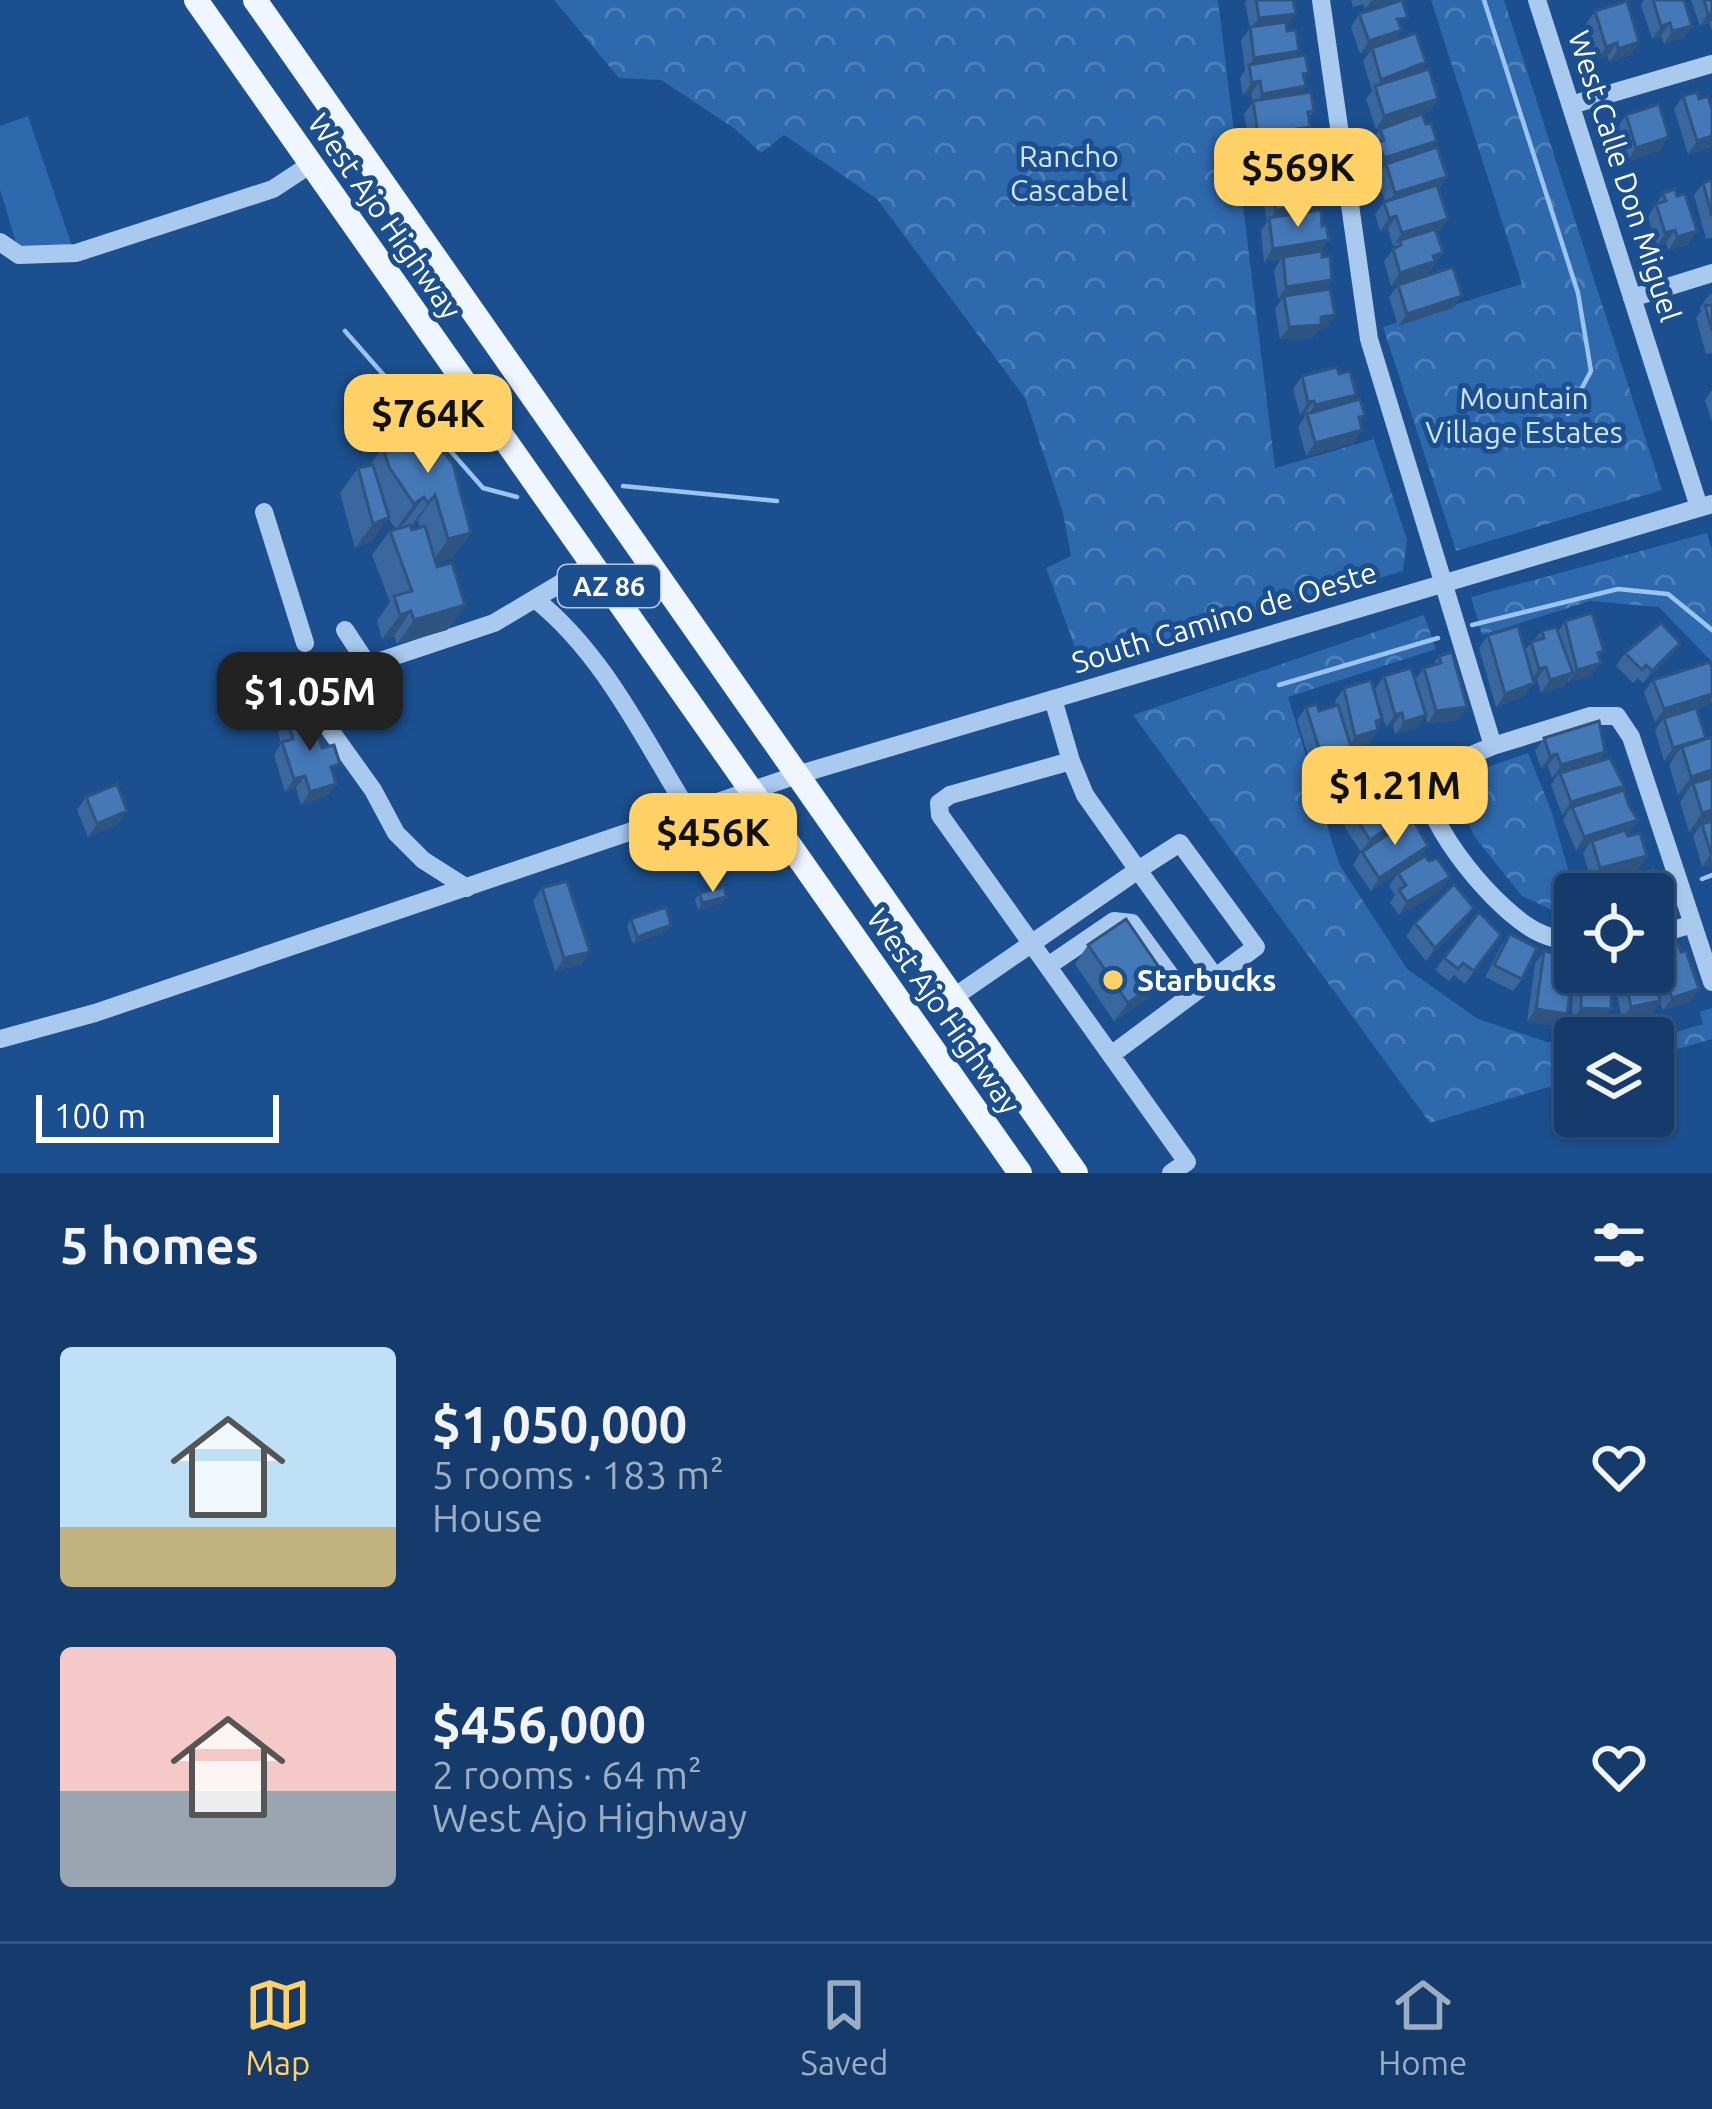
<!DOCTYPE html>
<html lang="en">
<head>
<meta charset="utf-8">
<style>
	:root { --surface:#143b6b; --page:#214673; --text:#f1f3f6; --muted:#9dadc1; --line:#33557e; --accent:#ffd166 }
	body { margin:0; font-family:Ubuntu,sans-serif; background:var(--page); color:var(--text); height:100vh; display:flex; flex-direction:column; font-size:45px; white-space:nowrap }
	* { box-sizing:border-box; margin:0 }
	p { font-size:39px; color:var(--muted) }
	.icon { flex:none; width:66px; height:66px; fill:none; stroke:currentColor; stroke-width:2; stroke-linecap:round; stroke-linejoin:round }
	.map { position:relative; height:1173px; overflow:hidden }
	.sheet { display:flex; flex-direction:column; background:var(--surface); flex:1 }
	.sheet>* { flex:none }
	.tools { position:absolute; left:1554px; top:873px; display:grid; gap:24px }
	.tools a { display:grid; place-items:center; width:120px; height:120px; border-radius:12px; background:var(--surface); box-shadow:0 3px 9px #0004,0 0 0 3px var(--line); font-size:60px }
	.scale { position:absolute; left:36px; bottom:30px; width:243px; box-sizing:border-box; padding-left:12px; border:6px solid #fff; border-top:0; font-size:33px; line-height:42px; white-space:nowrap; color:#fff; -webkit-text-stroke:9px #1b4f8f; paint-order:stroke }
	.price { position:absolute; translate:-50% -102px; padding:0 27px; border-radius:24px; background:var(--accent); color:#111; font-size:39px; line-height:78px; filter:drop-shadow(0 3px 6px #0008) }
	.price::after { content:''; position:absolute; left:50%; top:72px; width:36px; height:27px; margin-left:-18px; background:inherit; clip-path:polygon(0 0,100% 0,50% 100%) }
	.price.on { background:#222; color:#fff }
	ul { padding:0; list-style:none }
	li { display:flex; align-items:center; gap:36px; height:300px; padding:0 60px }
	li span { display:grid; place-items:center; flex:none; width:336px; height:240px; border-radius:12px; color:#555 }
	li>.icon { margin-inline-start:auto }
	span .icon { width:144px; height:144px; fill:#fffc; stroke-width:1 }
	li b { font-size:51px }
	h2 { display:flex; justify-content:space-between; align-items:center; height:144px; padding:0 60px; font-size:51px }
	.tab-bar { display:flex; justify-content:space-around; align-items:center; height:168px; border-top:3px solid var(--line); background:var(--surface); font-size:33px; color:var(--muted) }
	.tab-bar a { display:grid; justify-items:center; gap:6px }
	.tab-bar .on { color:var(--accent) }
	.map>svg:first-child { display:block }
</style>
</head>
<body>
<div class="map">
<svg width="1712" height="1173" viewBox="0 0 1712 1173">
	<defs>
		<pattern id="park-crowns" width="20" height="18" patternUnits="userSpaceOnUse" patternTransform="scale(3)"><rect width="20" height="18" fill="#2e69ad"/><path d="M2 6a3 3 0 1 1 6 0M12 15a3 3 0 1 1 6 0" fill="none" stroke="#4d80b9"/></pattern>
	</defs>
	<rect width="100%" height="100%" fill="#1b4f8f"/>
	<path fill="url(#park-crowns)" d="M554,0h664l57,468 99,-29 33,101 -4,31 -322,93 -35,-96 25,-12 -8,-43 -38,-115 -148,-199 -93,-64 -23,18 -26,-24 -74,-49 -42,-2z
		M1431,0h73l158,490 -206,61 -73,-224 139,-43z
		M1707,533l5,16v113l-53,-55 -69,-6 -108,34 -11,-38z
		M1424,615l12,34 -148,48 51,167 68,105 71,50 69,23 28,2v35l-145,44 -297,-408z
		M1528,753l23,57 24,83 79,-24 8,33 -9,3v-11h-78v26l-53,-24 -48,-60 -24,-56z
		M1712,1008v31l-59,17v-17l50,-15 -3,-12z"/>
	<path fill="#2e69ad" d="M28,116l44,130 -12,8 -43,-8 -17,-57v-63z"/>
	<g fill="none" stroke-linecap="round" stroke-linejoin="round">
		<path stroke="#9cc4f0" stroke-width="4.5" d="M1484,0l94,293 13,78 -23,43
			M345,331l138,157 34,9
			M623,486l154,15
			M1472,625l146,-36 50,5 44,36
			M1279,685l159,-47
			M1702,879l10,-4"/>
		<path stroke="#a9c9ee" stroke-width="18" d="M1321,0l48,339 124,407 97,-30h27l14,21 81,245
			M1537,0l162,507
			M1571,105l141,-41
			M0,242l19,13 57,-2 197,-64 38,-25
			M1632,298l80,-25
			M264,512l41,131
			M535,599c69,55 108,139 154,213
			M345,630l23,35 126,-42 99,-59
			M368,665l-3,15 -40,43 48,67 23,43 27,27 44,28
			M1053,699l18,62 -121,34 -11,8 1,12 247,347 -16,11
			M1493,746l-63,26 -6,9c1,45 74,132 114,151 11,6 25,8 37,12
			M1653,936l40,-12
			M1048,966l66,-45 18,2 55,75
			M954,997l184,-127 -53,-75 -14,-34
			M0,1039l95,-26 705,-239 912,-270
			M1111,1055l145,-108 -76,-104 -42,27 77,107"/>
		<path stroke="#f0f6ff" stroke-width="24" d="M196,0l824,1173
			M255,0l821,1173"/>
	</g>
	<path fill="#3a679d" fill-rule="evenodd" d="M1247,0h46l-7,26 1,5 12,20 -4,5 9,23 -4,15 14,17 -5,7 -4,16 6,47 -9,2 15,21 -6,8 10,39 5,39 9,25 -9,13 -8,1 -6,9 -32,1 -5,-30 7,-10h-4l-4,-29 7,-11 -17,3 -3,-31 6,-9 -5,-31 9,-13 6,-1 -4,-26 5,-8 -29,4 -5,-33 9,-12 -2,-8 -8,1 -3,-17 5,-8 -4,-30 9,-12 -5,-25z
		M1351,0h44l-30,9 -2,-5 -10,3z
		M1644,0h40l8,26 -9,12 -19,6 -3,-8 -9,3 -11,-34z
		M1691,0h21v30l-3,-7 -9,3z
		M1595,11l44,31 -9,13 -21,7 -1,-6 -11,3 -11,-35z
		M1359,14l42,14 -7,13 32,21 -6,10 18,27 -8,12 -54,18 -10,-30 6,-8 -9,-30 8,-11 -11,4 -9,-27z
		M1683,96l16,3 13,10 -1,38 -23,7 -14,-45z
		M1626,115l34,35 -33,11 -10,-33z
		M1380,129l50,21 17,27 -8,12 9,30 -9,12 -3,1 -2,33 -8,9 -35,12 -7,-25 13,-16 -4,1 -5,-17 -8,2 -5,-17 10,-13 -8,-24 6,-9 -8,3 -6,-16 4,-6 -2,-8z
		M1712,180v58l-6,1 -12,-44 9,-12z
		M1663,193l14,3 20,35 -9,13 -20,6 -2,-7 -9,3 -9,-29z
		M1398,285l55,23 -55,18 -9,-29z
		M1712,294v59l-6,1 -10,-36 5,-7 -1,-4 9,-12z
		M1339,374l23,56 -8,13 -48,13 -8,-29 7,-11v-3l-5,2 -7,-26 9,-13z
		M1712,390v32l-7,-22z
		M420,422l33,136 -17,4 1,5 28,38 -18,25 -50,14 -3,-8 -12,3 -5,-18 13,-19 -18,-47 18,-24 6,-2 -8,-11 -17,24 -16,6 -15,-55 18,-25 12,-3 13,-18zM418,520l2,8 -8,2 -1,-3z
		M1565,621l34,37 -7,17 -24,7v-2l-4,6 -23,7 -4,-14 -4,1 -8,15 -29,12 -17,-59 9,-13 37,15 17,-19 16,1z
		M1680,643l-9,13 -28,27 -5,-5 -5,5 -17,-17 9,-13z
		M1439,656l19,64 -30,3 -3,-8 -8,13 -22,6 -2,-9 -7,2 -11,-38 9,-13 31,4 9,-12 9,-3z
		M1712,668v34l-15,7 8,31 7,-3v127l-10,3 -9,-31 5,-7 -9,3 -9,-30 6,-9 -8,2 -9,-30 5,-7 -10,3 -9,-31 8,-11 -8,3 -11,-30 9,-12z
		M1344,688l38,31 -12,24 -19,5 -8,14 -29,12 -17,-54 9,-13 13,4 17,-5 -1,-5z
		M287,720l35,28 14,36 -9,12 -26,9 -5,-17 -11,4 -11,-37 7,-11 -3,-11z
		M1544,738l61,14 -7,9 40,59 -11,14 20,22 -9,13 -47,12 -8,-28 5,-7 -12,4 -13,-30 4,-7 -5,2 -11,-30 6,-9 -5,2 -4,-12 -7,2 -6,-17z
		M86,797l32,27 -30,13 -11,-27z
		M1381,803l25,13 -7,11 29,19 -9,12 -48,33 -18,-26 8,-13 -17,-26 9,-13z
		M1429,861l21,16 -9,13 -42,25 -9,-12 5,-8 -6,-9 9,-13z
		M542,888l40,76 -27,7 -22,-70z
		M700,893l22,10 -24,7 -3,-10z
		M1479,912l22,23 -36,49 -11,-9 -5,6 -14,-11z
		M631,919l40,6 -5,6 -33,13 -6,-18z
		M1465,921l-39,40 -20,-25 9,-13z
		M1510,934l12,45 -9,12 -28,-14 16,-31z
		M1088,945l64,50 -38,26 -39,-57z
		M1544,951l29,21 2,-3v3h37l-10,50 -30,-1 1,-48 -6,41 -8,12 -32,-4 8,-58z
		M1655,951l44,38 -9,13 -27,8 -3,-8 -9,12 -29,6 -8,-40 5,-8h34v-18z"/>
	<path fill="#305480" d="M1372,0h23l-30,9z
		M1712,13v7l-3,3 -9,3 8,-12z
		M1296,14l-9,12 -37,4 9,-12z
		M1670,23l-9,13 -9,3 9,-13z
		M1692,26l-9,12 -19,6 8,-13z
		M1402,30l-9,13 -33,11 9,-13z
		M1639,42l-9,13 -21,7 9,-13z
		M1617,43l-9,13 -11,3 9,-12z
		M1299,51l-9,12 -41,2 5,-7z
		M1426,62l-8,13 -42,13 5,-8z
		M1260,81l-9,13 -8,1 9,-12z
		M1306,86l-9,13 -43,8 8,-13z
		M1438,99l-8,12 -54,18 8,-13z
		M1310,127l-8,12 -20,-1 -4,5 -29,4 9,-12z
		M1712,136l-1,11 -23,7 9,-13z
		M1669,137l-9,13 -33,11 9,-13z
		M1437,141l-9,12 -42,11 -3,4 -8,3 9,-13z
		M1319,169l-8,12 -19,3 8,-12z
		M1447,177l-9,13 -52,16 9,-13z
		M1317,204l-9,13 -38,2 6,-9z
		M1396,216l-8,13 -8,2 9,-13z
		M1448,219l-9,12 -39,13v-4l-7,6 9,-13z
		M1675,230l-9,13 -9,3 8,-13z
		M1697,231l-9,13 -20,6 9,-13z
		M1329,240l-9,12 -56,10 9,-13z
		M1443,252l-17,22 -35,12 9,-13z
		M1332,280l-8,13 -46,6 8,-12z
		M1462,296l-9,12 -55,18 9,-12z
		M1335,315l-9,13 -8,1 -6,9 -32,1 9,-12 32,-10z
		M1356,395l-9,13 -41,10 9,-13z
		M1314,401l-9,12 -5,2 8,-13z
		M1362,430l-8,13 -48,13 9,-13z
		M435,495l-17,25 -8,7 18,-24z
		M424,497l-18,25 -10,7 18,-25z
		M389,517l-18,25 -16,6 18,-24z
		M471,533l-18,25 -22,6 17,-25z
		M465,605l-18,25 -50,14 17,-24z
		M411,611l-17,25 -12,3 18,-24z
		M1680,643l-9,13 -28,27 9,-12z
		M1601,663l-9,12 -24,7 9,-12z
		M1546,667l-9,12 -7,2 9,-12z
		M1573,673l-9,13 -23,7 9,-13z
		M1534,683l-9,12 -29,12 9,-13z
		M1712,694l-1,10 -56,18 9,-13z
		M1467,707l-9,13 -30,3 8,-12z
		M1402,713l-9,12 -7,2 9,-12z
		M1426,715l-9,13 -22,6 9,-12z
		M1382,719l-8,13 4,-2 -8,13 -23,7 8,-13 21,-16z
		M1706,738l-24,9 -8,11 -10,3 9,-13z
		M1352,750l-9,12 -29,12 9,-13z
		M1605,752l-9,13 -36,8 -3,3 -5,2 9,-13z
		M1557,754l-9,12 -7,2 9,-12z
		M1712,770v14l-19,-1 -7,10 -8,2 13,-18z
		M305,776l-9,12 -11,4 9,-13z
		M336,784l-9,12 -26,9 9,-13z
		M1624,786l-9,13 -43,8 -5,6 -5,2 9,-13z
		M1712,810v15l-10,-1 -4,5 -9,3 13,-19z
		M127,811l-9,13 -30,13 9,-13z
		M1406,816l-9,13 -36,23 9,-12z
		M1638,820l-9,13 -36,11 -1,-3 -4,5 -12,4 8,-13z
		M1428,846l-9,12 -48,33 8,-13z
		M1711,854l1,10 -10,3z
		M1647,856l-9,13 -47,12 9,-13z
		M723,870l-5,6 -17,5 4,-7z
		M1450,877l-9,13 -42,25 8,-13z
		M726,897l-4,6 -24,7 4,-7z
		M1474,908l-9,13 -39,40 9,-13z
		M671,925l-5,6 -33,13 4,-7z
		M590,952l-8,12 -27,7 9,-13z
		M1165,976l-13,19 -38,26 14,-18z
		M1699,989l-9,13 -27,8 9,-12z
		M1660,1001l-9,13 -29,6 9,-13z
		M1581,1008l30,1 -9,13 -30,-1z
		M1536,1009l31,5 -8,12 -32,-4z"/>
	<path fill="#4478b7" stroke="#305480" stroke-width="3" d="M1256,0h37l3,14 -37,4z
		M1402,0l6,18 -11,1 5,11 -33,11 -10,-27z
		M1653,0h31l8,26 -20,5 -2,-8 -9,3z
		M1704,0h8v13l-4,1z
		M1627,1l12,41 -21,7 -1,-6 -11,4 -11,-36z
		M1286,22l1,9 9,-1 3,21 -45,7 -4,-31z
		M1416,33l10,29 -45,18 -9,-32z
		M1305,55l4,18 -6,1 3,12 -44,8 -2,-13 -8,2 -3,-18z
		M1429,69l9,30 -54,17 -9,-30z
		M1311,92l3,19 -6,1 2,15 -52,8 -5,-34z
		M1697,92l2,7 9,-3 4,13v27l-15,5 -14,-45z
		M1659,104l10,33 -33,11 -10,-33z
		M1422,114l4,10 5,-1 6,18 -53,17 -6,-16 6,-2 -4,-11z
		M1313,133l6,36 -19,3 3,13 11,-2 3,21 -41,6 -5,-32 17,-3 -6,-37z
		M1437,147l10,30 -52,16 -9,-29z
		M1712,180v36l-9,-33z
		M1437,185l11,34 -46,14 -6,-17 -7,2 -5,-16z
		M1675,189l2,7 8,-2 12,37 -20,6 -2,-7 -10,3 -9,-29 10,-3 -3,-8z
		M1321,210l1,16 4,-1 3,15 -56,9 -4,-31z
		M1435,229l8,23 -10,4 2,5 -35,12 -7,-24 8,-4 -1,-5z
		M1322,251v6l8,-1 2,24 -46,7 -3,-30z
		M1453,267l9,29 -55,18 -9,-29z
		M1330,289l5,26 -14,2v8l-32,2 -5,-31z
		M1705,305l7,1v25z
		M1337,367l2,7 11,-3 6,24 -41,10 -1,-4 -6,1 -6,-26z
		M1360,399l5,17 -6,1 3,13 -47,13 -8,-29z
		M420,422l33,42 18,69 -23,6 -13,-44 -7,8 -4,-6 -10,7 -25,-37 -6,-20z
		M373,465l16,52 -16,7 -15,-56z
		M410,525l2,5 13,-4 12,41 15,-4 13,42 -51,15 -3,-9 -11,4 -6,-19 18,-5 -22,-60z
		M1592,613l12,38 -6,2 3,10 -24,7 -12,-49z
		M1661,623l19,20 -28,28 -6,-6 -4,5 -17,-17z
		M1518,626l16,57 -29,11 -17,-59z
		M1556,627l17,46 -23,7 -4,-13 -7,2 -8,-27 13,-4 -2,-7z
		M1452,652l15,55 -31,4 -12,-43 17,-5 -2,-7z
		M1710,662l2,6v26l-48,15 -11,-29z
		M1411,668l15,47 -22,7 -2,-9 -7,2 -11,-39z
		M1371,680l11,39 -6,2 2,9 -23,7 -11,-49z
		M1317,704l2,7 19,-6 14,45 -29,11 -17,-54z
		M1696,708l10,30 -33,10 -9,-30z
		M311,712l11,36 12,-3 6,19 -9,3 5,17 -26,8 -5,-16 -11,3 -12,-37 11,-3 -6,-19z
		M1599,721l6,31 -44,13 -4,-11 -7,2 -6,-18z
		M1712,737v33l-21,7 -9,-30z
		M1610,758l14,28 -53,16 -11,-29z
		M1712,778v32l-10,3 -9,-30z
		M117,784l10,27 -30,13 -11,-27z
		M1624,790l5,16 9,14 -54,17 -12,-30z
		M1393,796l13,20 -36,24 -17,-27 24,-16 4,6z
		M1412,818l16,28 -49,32 -17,-26z
		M1712,821v33h-1l-9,-30z
		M1625,830l3,6 12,-3 7,23 -47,12 -8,-27z
		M1425,856l4,5 8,-3 13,19 -43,25 -8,-12 7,-5 -8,-12z
		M721,862l2,8 -18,4 -1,-8z
		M567,881l23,71 -26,6 -22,-70z
		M1454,884l20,24 -39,40 -20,-25z
		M724,887l2,10 -24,6 -2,-10z
		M666,907l5,18 -34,12 -6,-18z
		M1479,912l22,23 -27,36 -11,-8 -5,6 -14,-11z
		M1126,919l39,57 -37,27 -40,-58z
		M1510,934l27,14 -15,31 -28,-14z
		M1678,944l3,8 5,-1 13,38 -27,9 -17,-47z
		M1544,951l31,8 -8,55 -31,-5z
		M1653,967l7,34 -29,6 -7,-35h29z
		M1582,972h30l-1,37 -30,-1z"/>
	<circle fill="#ffd166" stroke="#1b4f8f" stroke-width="4.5" cx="1113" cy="980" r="12"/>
	<g text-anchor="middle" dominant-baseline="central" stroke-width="10" stroke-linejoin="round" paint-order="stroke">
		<rect fill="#1b4f8f" stroke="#bbcadd" stroke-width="3" x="558" y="565" width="102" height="42" rx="9"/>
		<g font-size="27" font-weight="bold" fill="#fff">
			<text x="609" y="586">AZ 86</text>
		</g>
		<g font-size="30" fill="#cfe3fa" stroke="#1b4f8f">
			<text x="1069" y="156">Rancho<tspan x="1069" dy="34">Cascabel</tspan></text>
			<text x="1524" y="398">Mountain<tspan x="1524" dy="34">Village Estates</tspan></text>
		</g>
		<g font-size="30" fill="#fff" stroke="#1b4f8f">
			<text transform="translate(1625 176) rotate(72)">West Calle Don Miguel</text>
			<text transform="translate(385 216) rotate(55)">West Ajo Highway</text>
			<text transform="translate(1224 617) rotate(-17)">South Camino de Oeste</text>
			<text transform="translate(944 1011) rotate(55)">West Ajo Highway</text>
		</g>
		<g font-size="30" font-weight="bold" fill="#fff" stroke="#1b4f8f" text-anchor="start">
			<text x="1137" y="980">Starbucks</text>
		</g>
	</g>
</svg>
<div class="tools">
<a><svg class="icon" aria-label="locate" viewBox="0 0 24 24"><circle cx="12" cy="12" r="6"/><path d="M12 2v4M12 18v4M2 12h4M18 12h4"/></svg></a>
<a><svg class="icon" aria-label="layers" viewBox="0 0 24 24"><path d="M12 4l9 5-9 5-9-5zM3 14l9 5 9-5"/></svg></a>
</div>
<div class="scale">100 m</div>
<b class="price" style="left:1298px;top:230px">$569K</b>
<b class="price" style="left:428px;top:476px">$764K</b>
<b class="price on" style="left:310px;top:754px">$1.05M</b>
<b class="price" style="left:1395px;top:848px">$1.21M</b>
<b class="price" style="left:713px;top:895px">$456K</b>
</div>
<section class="sheet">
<h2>5 homes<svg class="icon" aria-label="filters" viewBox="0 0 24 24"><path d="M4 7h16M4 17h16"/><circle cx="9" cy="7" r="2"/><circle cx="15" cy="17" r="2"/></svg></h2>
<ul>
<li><span style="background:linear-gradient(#bfe0f5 75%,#c2b280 0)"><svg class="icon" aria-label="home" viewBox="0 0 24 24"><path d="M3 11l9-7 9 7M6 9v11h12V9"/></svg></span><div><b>$1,050,000</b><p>5 rooms · 183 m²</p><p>House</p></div><svg class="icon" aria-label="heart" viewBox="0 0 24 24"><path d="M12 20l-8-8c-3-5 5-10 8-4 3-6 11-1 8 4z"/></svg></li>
<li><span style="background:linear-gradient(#f6c9c9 60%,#9aa5b1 0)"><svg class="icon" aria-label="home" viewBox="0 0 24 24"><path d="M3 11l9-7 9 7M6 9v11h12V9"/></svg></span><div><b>$456,000</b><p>2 rooms · 64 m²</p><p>West Ajo Highway</p></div><svg class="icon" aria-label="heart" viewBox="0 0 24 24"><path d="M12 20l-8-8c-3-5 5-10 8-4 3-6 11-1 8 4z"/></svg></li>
</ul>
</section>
<nav class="tab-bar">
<a class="on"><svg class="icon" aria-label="map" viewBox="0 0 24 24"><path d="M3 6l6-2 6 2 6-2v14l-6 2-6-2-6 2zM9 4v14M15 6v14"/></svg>Map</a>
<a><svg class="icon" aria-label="saved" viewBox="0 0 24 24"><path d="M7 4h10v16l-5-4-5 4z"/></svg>Saved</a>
<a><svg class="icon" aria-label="home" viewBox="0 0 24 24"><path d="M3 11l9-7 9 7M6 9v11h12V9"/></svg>Home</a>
</nav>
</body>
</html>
